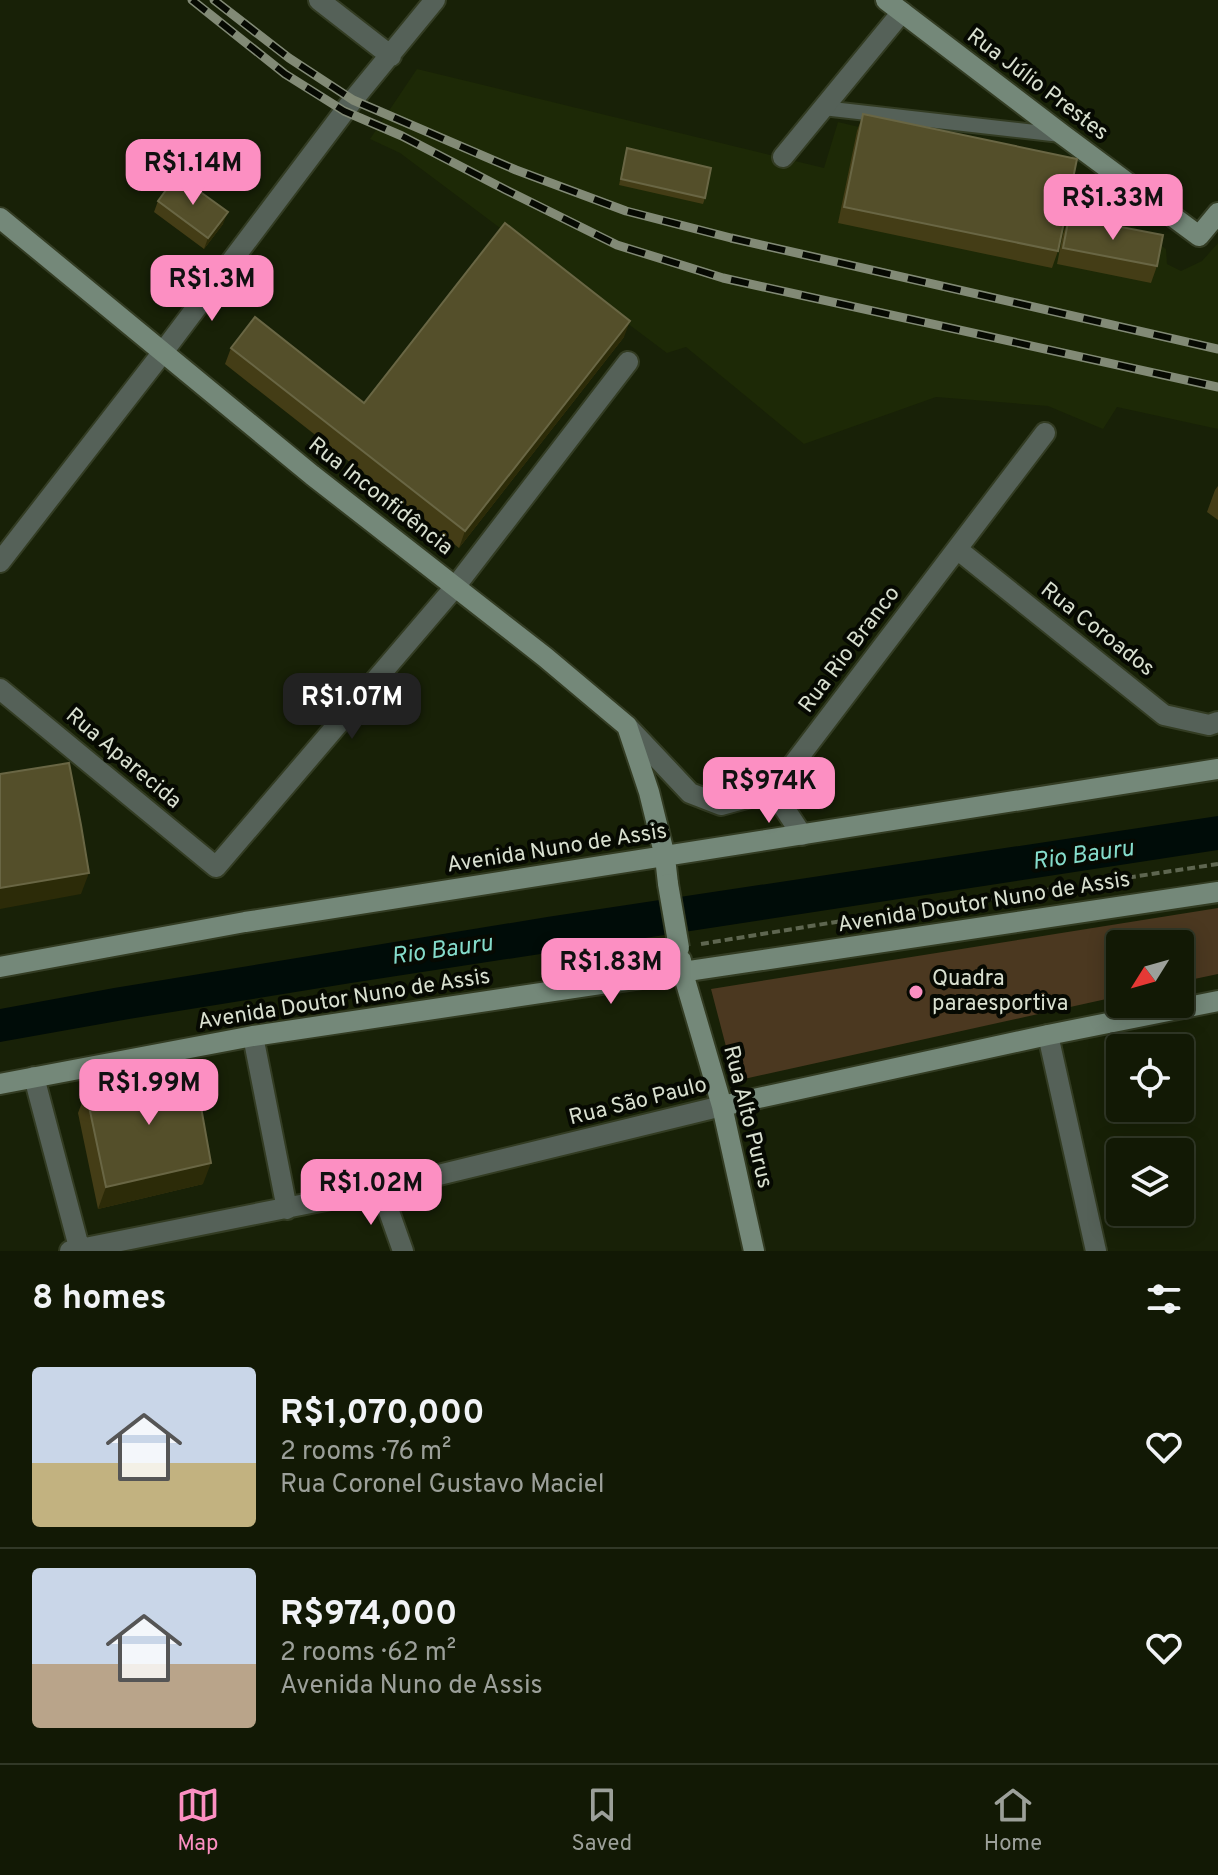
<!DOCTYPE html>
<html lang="en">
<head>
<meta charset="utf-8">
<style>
	:root { --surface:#121905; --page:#1f2613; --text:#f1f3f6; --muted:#9ca09a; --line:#313827; --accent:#fc8fc2 }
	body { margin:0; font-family:Overpass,sans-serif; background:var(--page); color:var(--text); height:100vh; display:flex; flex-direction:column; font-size:30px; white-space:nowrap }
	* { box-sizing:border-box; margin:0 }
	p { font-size:26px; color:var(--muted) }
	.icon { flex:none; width:44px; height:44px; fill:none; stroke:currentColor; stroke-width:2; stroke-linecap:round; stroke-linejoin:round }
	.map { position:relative; height:1251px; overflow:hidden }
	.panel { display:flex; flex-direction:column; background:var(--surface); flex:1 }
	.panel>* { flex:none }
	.needle { width:52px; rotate:233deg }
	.buttons { position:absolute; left:1106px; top:930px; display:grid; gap:16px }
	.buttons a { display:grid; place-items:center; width:88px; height:88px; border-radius:8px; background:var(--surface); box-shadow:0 4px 20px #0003,0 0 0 2px var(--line); font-size:40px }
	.price { position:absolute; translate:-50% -68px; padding:0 18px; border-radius:16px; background:var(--accent); color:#111; font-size:26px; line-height:52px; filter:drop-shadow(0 2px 4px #0008) }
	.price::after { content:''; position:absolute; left:50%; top:48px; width:24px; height:18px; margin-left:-12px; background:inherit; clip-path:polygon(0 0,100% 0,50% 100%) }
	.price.active { background:#222; color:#fff }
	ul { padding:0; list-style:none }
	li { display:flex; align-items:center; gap:24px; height:200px; padding:0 32px }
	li+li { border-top:2px solid var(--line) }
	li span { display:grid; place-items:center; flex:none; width:224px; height:160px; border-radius:8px; color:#555 }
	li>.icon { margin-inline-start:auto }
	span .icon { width:96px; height:96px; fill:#fffc; stroke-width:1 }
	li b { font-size:34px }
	h2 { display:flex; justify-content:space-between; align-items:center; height:96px; padding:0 32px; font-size:34px }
	.tabs { display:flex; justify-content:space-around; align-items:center; height:112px; border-top:2px solid var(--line); background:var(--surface); font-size:22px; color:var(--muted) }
	.tabs a { display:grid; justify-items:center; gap:4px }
	.tabs .active { color:var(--accent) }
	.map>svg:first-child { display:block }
</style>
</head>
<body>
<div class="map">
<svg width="1218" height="1251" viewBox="0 0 1218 1251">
	<rect width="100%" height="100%" fill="#182107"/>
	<path fill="#1d2906" d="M417,69l407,99 14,-46 223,53 105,74 1,15 14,7 21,-10 16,-18v186l-101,-22 -14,22 -55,-23 -112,-9 -132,47 -118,-97 -19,6 -267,-200 -30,-14z"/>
	<path fill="#4b3820" d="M1218,908v66l-38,8v-38h-60v52l-385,85 -24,-92z"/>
	<path fill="#000c08" d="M1218,816v34l-867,133 -222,36 -129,23v-33l114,-21 433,-71z"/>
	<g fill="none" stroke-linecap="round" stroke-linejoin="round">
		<defs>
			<path id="lane" d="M823,108l238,27"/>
			<path id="street" d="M319,0l72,56
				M783,157l119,-145
				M957,549l207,166 45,10 9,-3
				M0,562l163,-210 190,-252 82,-100
				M0,689l216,178 239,-280 173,-225
				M627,726l63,67 31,12 52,-14 272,-358
				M773,791l29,44
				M1048,1035l48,216
				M253,1036l34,173
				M34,1077l46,174
				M381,1189l22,62
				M70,1251l311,-62 341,-83"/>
			<path id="secondary" d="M886,0l177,135 136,101 19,-23
				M0,218l312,257 233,182 82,69 22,66 16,65 3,27
				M681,960l2,13 39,133 32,145
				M0,967l245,-45 973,-153
				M0,1084l253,-48 965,-144
				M722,1106l326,-71 170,-34"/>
		</defs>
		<use href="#lane" stroke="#333c23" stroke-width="18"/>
		<use href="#street" stroke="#333c23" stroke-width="24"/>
		<use href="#secondary" stroke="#333c23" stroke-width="24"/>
		<path stroke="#5e6650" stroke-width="4" stroke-dasharray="8 4" stroke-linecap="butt" d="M701,944l153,-25 364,-55"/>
		<use href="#lane" stroke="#556158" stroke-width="14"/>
		<use href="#street" stroke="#556158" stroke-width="20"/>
		<use href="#secondary" stroke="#748879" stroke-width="20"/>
		<defs>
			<path id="rail" d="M192,0l93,74 59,37 58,25 104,54 111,55 106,33 495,109
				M214,0l75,58 64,42 163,70 110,41 105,27 487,111"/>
		</defs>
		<use href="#rail" stroke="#828a76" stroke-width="9"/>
		<use href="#rail" stroke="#060902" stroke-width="6" stroke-dasharray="18" stroke-linecap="butt"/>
		<defs>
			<path id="secondary-bridge" d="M668,884l11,64"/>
		</defs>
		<use href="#secondary-bridge" stroke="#333c23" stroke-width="24" stroke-linecap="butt"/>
		<use href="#secondary-bridge" stroke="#748879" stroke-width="20"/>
	</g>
	<path fill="#443d16" d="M863,114l195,137 -6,17 -214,-45 19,-92z
		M627,148l78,50 -2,6 -84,-19z
		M158,201l65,23 -19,25 -50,-37z
		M1069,217l88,49 -6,17 -94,-19 6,-30z
		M624,337l-165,211 -234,-184 6,-16 133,55z
		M1218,486v34l-11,-8 8,-22z
		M86,1092l117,92 -105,25 -20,-96z"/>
	<path fill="#2c2b08" d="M228,212l-5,12 -19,25 4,-11z
		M630,321l-6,16 -165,211 6,-17z
		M89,873l-8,21 -81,15v-21z
		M211,1163l-8,21 -105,25 8,-22z"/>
	<path fill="#544f2a" stroke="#696644" stroke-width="2" d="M863,114l214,45 -19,92 -214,-44z
		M627,148l84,20 -6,30 -84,-19z
		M177,175l51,37 -20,26 -50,-37z
		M1069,217l94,18 -6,31 -94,-18z
		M505,223l125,98 -165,210 -234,-183 24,-31 109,86z
		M69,763l12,62 8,48 -89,15v-114z
		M194,1068l17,95 -105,24 -20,-95z"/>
	<circle fill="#fc8fc2" stroke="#060902" stroke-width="3" cx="916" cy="992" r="8"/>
	<g text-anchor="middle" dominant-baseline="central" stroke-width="8" stroke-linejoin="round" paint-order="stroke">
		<g font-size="22" fill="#d9e0d0" stroke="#060902">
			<text transform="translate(1037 85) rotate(37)">Rua Júlio Prestes</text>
			<text transform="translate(380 497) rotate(38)">Rua Inconfidência</text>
			<text transform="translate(1097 630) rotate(38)">Rua Coroados</text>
			<text transform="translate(850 650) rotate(-53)">Rua Rio Branco</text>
			<text transform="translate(123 759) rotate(40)">Rua Aparecida</text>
			<text transform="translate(557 849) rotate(-9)">Avenida Nuno de Assis</text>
			<text transform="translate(984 903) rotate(-9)">Avenida Doutor Nuno de Assis</text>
			<text transform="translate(344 1000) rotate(-9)">Avenida Doutor Nuno de Assis</text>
			<text transform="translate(638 1102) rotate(-14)">Rua São Paulo</text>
			<text transform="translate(747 1117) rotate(76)">Rua Alto Purus</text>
		</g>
		<g font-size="22" fill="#d9e0d0" stroke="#060902" text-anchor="start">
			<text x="932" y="979">Quadra<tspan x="932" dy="25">paraesportiva</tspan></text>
		</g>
		<g font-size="24" font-style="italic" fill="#85dccb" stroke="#060902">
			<text transform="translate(1083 856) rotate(-8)">Rio Bauru</text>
			<text transform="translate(442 951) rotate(-8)">Rio Bauru</text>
		</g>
	</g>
</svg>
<div class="buttons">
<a><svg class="needle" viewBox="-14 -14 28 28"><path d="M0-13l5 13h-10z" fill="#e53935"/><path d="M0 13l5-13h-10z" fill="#9ca09a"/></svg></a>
<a><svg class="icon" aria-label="locate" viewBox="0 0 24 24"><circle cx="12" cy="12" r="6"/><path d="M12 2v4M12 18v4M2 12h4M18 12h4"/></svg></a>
<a><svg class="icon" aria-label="layers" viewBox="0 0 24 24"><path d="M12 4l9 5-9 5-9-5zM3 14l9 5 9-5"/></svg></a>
</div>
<b class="price" style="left:193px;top:207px">R$1.14M</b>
<b class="price" style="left:1113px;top:242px">R$1.33M</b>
<b class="price" style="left:212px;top:323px">R$1.3M</b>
<b class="price active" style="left:352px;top:741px">R$1.07M</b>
<b class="price" style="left:769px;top:825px">R$974K</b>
<b class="price" style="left:611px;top:1006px">R$1.83M</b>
<b class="price" style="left:149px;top:1127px">R$1.99M</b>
<b class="price" style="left:371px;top:1227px">R$1.02M</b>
</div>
<section class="panel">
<h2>8 homes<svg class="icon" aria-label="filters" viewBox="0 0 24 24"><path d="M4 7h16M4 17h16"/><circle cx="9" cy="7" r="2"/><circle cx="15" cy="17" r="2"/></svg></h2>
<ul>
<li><span style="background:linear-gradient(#c9d6e8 60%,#c2b280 0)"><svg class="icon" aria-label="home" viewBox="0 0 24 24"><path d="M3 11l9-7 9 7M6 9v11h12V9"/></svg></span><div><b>R$1,070,000</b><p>2 rooms · 76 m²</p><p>Rua Coronel Gustavo Maciel</p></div><svg class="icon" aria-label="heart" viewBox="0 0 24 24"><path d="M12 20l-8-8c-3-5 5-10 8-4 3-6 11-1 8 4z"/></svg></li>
<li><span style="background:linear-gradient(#c9d6e8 60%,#b9a48a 0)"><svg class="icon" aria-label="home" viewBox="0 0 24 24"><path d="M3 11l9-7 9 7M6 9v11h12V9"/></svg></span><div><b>R$974,000</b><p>2 rooms · 62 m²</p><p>Avenida Nuno de Assis</p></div><svg class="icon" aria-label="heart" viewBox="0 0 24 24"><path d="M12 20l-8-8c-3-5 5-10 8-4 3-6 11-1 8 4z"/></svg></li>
</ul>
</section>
<nav class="tabs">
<a class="active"><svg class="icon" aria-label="map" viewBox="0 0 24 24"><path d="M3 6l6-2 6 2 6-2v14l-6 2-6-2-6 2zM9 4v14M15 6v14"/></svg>Map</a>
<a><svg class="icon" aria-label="saved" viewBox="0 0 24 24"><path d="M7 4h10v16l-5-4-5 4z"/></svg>Saved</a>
<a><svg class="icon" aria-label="home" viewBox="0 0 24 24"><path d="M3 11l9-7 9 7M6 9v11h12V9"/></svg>Home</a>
</nav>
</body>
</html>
